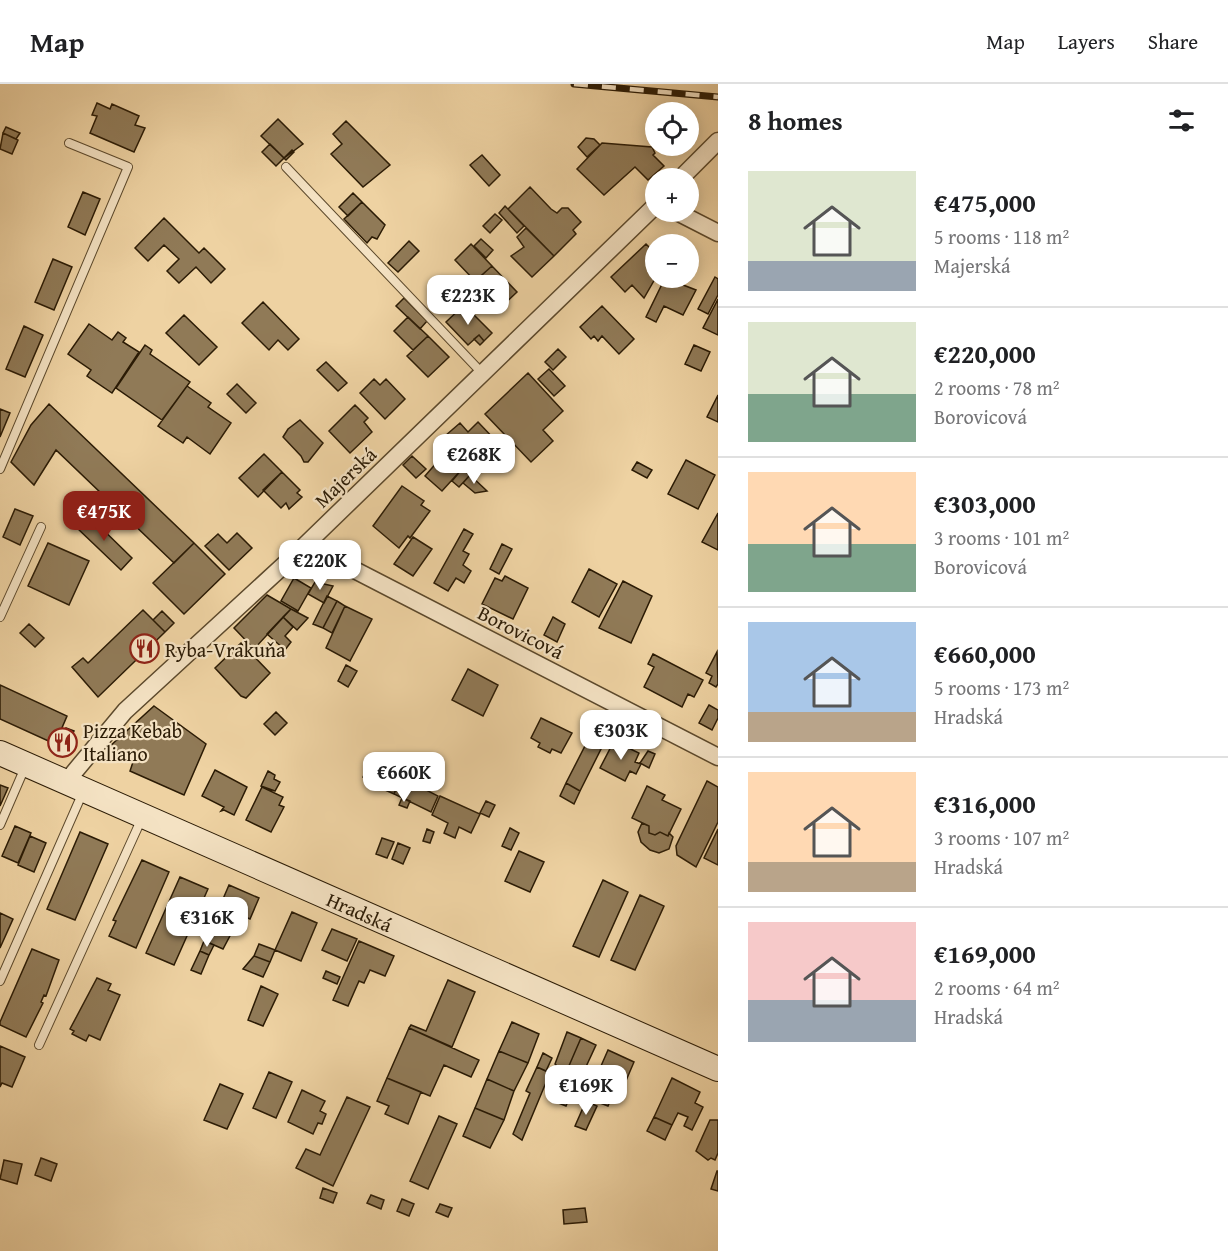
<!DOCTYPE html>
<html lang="en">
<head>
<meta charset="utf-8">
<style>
	:root { --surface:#fff; --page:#f2f2f2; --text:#202124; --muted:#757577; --line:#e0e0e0; --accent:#8f2418 }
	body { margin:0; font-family:"Gentium Book Plus",serif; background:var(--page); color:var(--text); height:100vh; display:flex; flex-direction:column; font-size:22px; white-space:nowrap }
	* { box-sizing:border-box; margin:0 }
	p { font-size:20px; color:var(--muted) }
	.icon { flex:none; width:33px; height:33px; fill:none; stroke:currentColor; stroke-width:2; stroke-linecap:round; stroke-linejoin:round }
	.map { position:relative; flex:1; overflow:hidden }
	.side { display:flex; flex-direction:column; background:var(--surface); width:510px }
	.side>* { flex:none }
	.fabs { position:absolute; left:645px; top:18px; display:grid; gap:12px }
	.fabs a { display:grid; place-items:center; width:54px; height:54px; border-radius:50%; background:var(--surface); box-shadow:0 3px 15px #0003; font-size:30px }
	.price { position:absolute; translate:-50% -51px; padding:0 14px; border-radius:12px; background:#fff; color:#222; font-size:20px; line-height:39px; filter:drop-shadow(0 2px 3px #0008) }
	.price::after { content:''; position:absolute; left:50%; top:36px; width:18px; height:14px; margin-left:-9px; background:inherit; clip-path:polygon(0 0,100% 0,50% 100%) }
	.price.active { background:var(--accent); color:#fff }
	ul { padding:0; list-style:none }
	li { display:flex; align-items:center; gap:18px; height:150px; padding:0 30px }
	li+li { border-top:2px solid var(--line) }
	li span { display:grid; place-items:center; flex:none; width:168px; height:120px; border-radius:0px; color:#555 }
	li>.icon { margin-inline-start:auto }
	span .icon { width:72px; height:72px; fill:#fffc; stroke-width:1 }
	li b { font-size:26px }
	h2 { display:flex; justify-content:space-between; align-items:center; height:72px; padding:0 30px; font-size:26px }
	header { display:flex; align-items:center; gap:36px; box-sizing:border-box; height:84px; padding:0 30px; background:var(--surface); border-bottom:2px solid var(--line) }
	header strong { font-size:28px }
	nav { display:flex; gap:33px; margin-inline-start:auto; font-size:21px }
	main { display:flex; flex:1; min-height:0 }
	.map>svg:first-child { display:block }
</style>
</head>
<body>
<header>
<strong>Map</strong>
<nav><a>Map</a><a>Layers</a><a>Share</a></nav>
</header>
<main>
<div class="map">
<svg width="718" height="1167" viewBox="0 0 718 1167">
	<rect width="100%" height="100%" fill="#eed2a2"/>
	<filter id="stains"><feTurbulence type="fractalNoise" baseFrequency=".00333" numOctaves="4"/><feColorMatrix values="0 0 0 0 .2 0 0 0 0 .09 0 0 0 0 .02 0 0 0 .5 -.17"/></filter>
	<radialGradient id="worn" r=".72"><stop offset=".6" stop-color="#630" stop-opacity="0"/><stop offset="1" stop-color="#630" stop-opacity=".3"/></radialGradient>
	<path fill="#907a57" stroke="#2b1b05" stroke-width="1.5" d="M97,19l13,6 2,-5 27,12 -4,9 10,3 -11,24 -44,-19 7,-17 -5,-1z
		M278,35l25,25 -19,14 -23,-22z
		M346,37l44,44 -27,22 -32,-33 11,-10 -9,-10z
		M6,43l14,6 -4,6 -13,-6z
		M3,49l15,7 -6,14 -12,-5z
		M586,54l8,1 6,6 -13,12 -9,-10z
		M602,59l50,4 3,6 -2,2 11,11 -16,14 -13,-13 -31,28 -27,-26z
		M270,60l14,14 -8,8 -14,-14z
		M292,66l2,2 -8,8 -2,-2z
		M482,71l18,20 -11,11 -19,-21z
		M530,103l21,22 6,4 5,-5h6l13,14 -8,8 3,4 -22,22 -46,-47z
		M83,108l17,7 -15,36 -17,-8z
		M353,109l9,9 -14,14 -9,-9z
		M362,118l23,23 -8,14 -5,-2 -5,6 -23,-24z
		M505,122l19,20 -7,7 -18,-20z
		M495,130l7,6 -12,13 -7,-7z
		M164,134l35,35 5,-5 21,21 -14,14 -15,-16 -17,16 -12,-12 12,-12 -15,-14 -16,16 -13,-13z
		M526,144l28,28 -22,21 -21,-21 13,-9 -7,-10z
		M481,155l12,11 -7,8 -12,-12z
		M409,157l10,10 -21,21 -10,-9z
		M471,160l21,22 -17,15 -20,-21z
		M646,160l10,10v23l-12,21 -12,-13 -7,7 -14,-15z
		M53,175l19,8 -18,43 -19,-8z
		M492,182l25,26 -21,20 -25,-27z
		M715,193l3,2v16l-10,19 -10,-5z
		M665,194l31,12 -13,25 -19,-9 -8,16 -10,-5z
		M404,214l23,23 -7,8 -24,-23z
		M718,215v36l-15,-7z
		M263,218l36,37 -11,11 -10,-10 -9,10 -27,-27z
		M464,221l28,28 -8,8 -5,-6 -11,10 -22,-23z
		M602,222l32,33 -15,15 -17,-18 -4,5 -4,-5 -3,3 -11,-12z
		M184,231l33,32 -18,18 -33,-32z
		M408,233l20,19 -15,14 -19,-19z
		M89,240l23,16 6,-8 8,6 -3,4 16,10 -27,41 -25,-17 4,-6 -23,-16z
		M24,242l19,9 -18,42 -19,-8z
		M479,251l5,6 -4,4 -6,-6z
		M428,252l21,21 -21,20 -21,-21z
		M145,261l7,5 -2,4 40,28 -28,38 -46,-32z
		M694,261l16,7 -9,19 -16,-7z
		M558,265l8,8 -13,13 -8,-8z
		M326,278l21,21 -9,8 -21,-21z
		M549,285l16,17 -11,10 -16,-17z
		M528,289l35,38 -20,19 10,11 -22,21 -46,-48z
		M374,295l6,6 6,-6 19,20 -20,20 -25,-26z
		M237,300l19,19 -10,10 -19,-19z
		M187,302l24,17 -3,4 23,16 -21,31 -23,-17 -4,6 -25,-17z
		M718,311v27l-11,-5z
		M49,320l145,139 -20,20 -118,-113 -22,35 -23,-23 20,-37z
		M355,321l13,13 -4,4 8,10 -22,21 -21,-22z
		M0,325l10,4 -10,24z
		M300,336l23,23 -15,19h-4l-3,-6 -18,-19 5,-8z
		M478,338l18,19 -25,21 -26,-26 15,-13 8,9z
		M445,369l17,16 -20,22 -17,-15z
		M264,370l18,18 -24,25 -19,-19z
		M412,372l14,13 -10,9 -13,-13z
		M686,376l29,15 -17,34 -30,-15z
		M637,378l15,8 -5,8 -15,-8z
		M462,385l8,6 -11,12 -7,-6z
		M282,388l18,18 -3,3 5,4 -13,12 -3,-6 -5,5 -18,-18z
		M470,391l17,16 -12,2 -12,-10z
		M402,402l22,15 -3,4 9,6 -20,27 -2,-2 -9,12 -26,-22z
		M15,425l18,7 -13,29 -17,-8z
		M718,429v37l-16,-8z
		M88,431l44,43 -11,12 -45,-43z
		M464,445l9,5 -10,17 6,3 -6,11 8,6 -7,12 -8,-5 -8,13 -14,-8z
		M237,449l15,15 -23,22 -24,-24 13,-12 9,9z
		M413,453l19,12 -19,27 -19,-12z
		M48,459l41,18 -20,44 -41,-19z
		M194,459l31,31 -41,40 -31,-31z
		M502,460l10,5 -13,25 -9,-5z
		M589,485l28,15 -18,33 -27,-15z
		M505,492l23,12 -15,31 -31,-15 13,-26 7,3z
		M294,494l17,10 -13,23 -17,-10z
		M623,497l29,15 -21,47 -32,-15z
		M315,498l18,4 -9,17 -16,-9z
		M267,511l24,14 -37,40 -20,-21z
		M327,512l10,5 -14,27 -10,-4z
		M337,517l8,5 -13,27 -9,-5z
		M345,522l27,13 -22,42 -24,-13z
		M291,525l17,9 -11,12 -14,-13z
		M143,526l22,22 -67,65 -26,-30 11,-9 5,5z
		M162,527l12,12 -9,9 -12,-12z
		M283,533l10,10 -8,9 6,6 -6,8 -18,-16z
		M553,533l12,7 -8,18 -13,-7z
		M29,540l15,14 -9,9 -15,-14z
		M241,559l29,30 -24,25 -5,-2 -26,-28z
		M717,568l1,32 -2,3 -7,-4 3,-7 -6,-3z
		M653,570l50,26 -9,17 -6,-3 -6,13 -38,-20 10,-20 -6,-3z
		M346,581l11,6 -9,16 -10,-6z
		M468,585l30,16 -15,31 -31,-16z
		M0,601l67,31 -12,28 -55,-25z
		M709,621l9,5v8l-6,12 -13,-7z
		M154,622l52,38 -22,51 -54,-24 4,-12 -26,-11z
		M276,628l11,11 -12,12 -11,-11z
		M541,634l31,15 -11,20 -9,-4 -2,4 -12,-6 2,-4 -9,-5z
		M66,644l8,3 -6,14 -5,3 -8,-4z
		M614,657l25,12 -4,9 6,2 -5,10 -6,-3 -5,10 -25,-13z
		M587,658l14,7 -21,42 -14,-8z
		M648,667l7,3 -6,14 -9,-5z
		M369,680l32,13 -7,17 -11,-5 1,-3 -21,-9z
		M215,686l32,17 -13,28 -10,-5 -3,1 3,-4 -22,-11z
		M268,687l7,4 -1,4 6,3 -5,9 -14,-5z
		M401,693l37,19 -7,16 -37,-18z
		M707,697l11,6v35l-22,45 -19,-12 -1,-9z
		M566,699l14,8 -6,13 -14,-8z
		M0,701l8,3 -8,18z
		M647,702l18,9 -3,5 19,9 -13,27 -8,-4 -5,3 -6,-2v-7l-17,-8z
		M262,703l21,10 -4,8 5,2 -13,25 -25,-12z
		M440,712l40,18 -9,19 -12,-6 -4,11 -11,-5 4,-10 -16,-8z
		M402,714l8,3 -3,7 -8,-3z
		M486,717l9,4 -6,12 -9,-4z
		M642,739l7,3v7l6,2 5,-3 8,4 1,-3 4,4 -4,12 -10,4 -9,-3 -9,-8 -3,-10z
		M15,742l16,7 -13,30 -16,-7z
		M510,744l9,5 -8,17 -9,-4z
		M427,745l7,3 -4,11 -7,-2z
		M718,745v36l-14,-7z
		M80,748l28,12 -33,76 -28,-11z
		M30,752l16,7 -12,29 -16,-7z
		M382,754l12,4 -7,16 -11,-4z
		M398,759l12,5 -7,16 -11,-5z
		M519,767l25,11 -14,30 -25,-11z
		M142,776l27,12 -33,76 -27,-12 7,-15 -3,-1z
		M180,793l28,12 -34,76 -28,-12z
		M603,796l25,12 -29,65 -26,-11z
		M229,801l30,13 -9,21 -9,-4 -18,34 -18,-8z
		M640,811l24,11 -29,64 -24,-10z
		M292,828l25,11 -16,38 -26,-11z
		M0,829l13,6 -13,29z
		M332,845l25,10 -10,22 -25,-11z
		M204,857l10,4 -5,10 -9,-4z
		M359,857l35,15 -9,20 -15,-6 -6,13 -5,-2 -11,25 -15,-6z
		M259,860l16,6 -5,12 -16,-6z
		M32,865l27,11 -13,36 -2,-1 -3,7 2,1 -17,34 -26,-12v-3z
		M200,867l9,4 -8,19 -10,-4z
		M254,872l16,6 -7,15 -20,-8z
		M326,887l14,6 -3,7 -14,-6z
		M97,894l14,6 -3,6 12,5 -20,45 -11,-5 -3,6 -14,-7 2,-3 -4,-2z
		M448,896l27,12 -23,55 -43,-19 2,-3 15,6z
		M261,902l17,8 -15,32 -15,-6z
		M512,938l27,12 -11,29 -29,-12z
		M409,944l70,32 -8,17 -27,-12 -14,31 -43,-18z
		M567,948l14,6 -16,37 -10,-4 2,-5 -2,-2z
		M581,954l15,7 -12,26 -5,-2 -3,10 -11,-4z
		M0,962l25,11 -13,30 -10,-4 -2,4z
		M608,966l26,12 -12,28 -6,-3 -8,19 -21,-8z
		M499,967l29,12 -14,28 -27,-12z
		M543,969l9,5 -6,13 -9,-4z
		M537,983l13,6 -28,67 -9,-6 17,-41 -4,-2z
		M269,988l23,10 -16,36 -23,-10z
		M565,991l12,5 -11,26 -10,-4z
		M387,994l34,14 -13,32 -23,-10 4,-8 -12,-5z
		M672,994l28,14 -5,11 8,4 -11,23 -8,-4 4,-9 -10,-4 -6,12 -18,-8z
		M487,995l27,12 -10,29 -29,-12z
		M220,1000l23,10 -16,35 -23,-9z
		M302,1006l23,11 -5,10 6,3 -4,10 -4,-1 -5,11 -25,-12z
		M347,1013l23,10 -37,79 -37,-18 10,-19 14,6z
		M586,1017l11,5 -11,24 -11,-4z
		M475,1024l29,12 -14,28 -27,-12z
		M439,1032l18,8 -29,65 -18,-8z
		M654,1033l18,8 -7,15 -18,-9z
		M710,1036h8v33l-3,7 -4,-2 -3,2 -12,-9z
		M41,1074l16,6 -6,17 -16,-6z
		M4,1076l18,4 -5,20 -17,-5z
		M717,1087h1v20l-7,-2z
		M323,1104l14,5 -4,10 -13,-5z
		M371,1111l13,5 -3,9 -14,-6z
		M402,1115l12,5 -5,12 -12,-5z
		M440,1120l12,4 -4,9 -12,-5z
		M585,1124l2,14 -23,2 -1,-14z"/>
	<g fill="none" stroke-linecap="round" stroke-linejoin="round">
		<defs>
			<path id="service" d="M286,83l196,206
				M0,385l128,-302 -59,-24
				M0,533l41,-90
				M0,741l26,-60
				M0,897l83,-189
				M39,961l103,-227"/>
			<path id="minor" d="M681,94l37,-37
				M677,128l41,21
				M306,461l412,212
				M66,698l59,-71 172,-158 359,-348"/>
			<g id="secondary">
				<path id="s1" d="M0,669l718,316"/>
			</g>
		</defs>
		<use href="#service" stroke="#5c492c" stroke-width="10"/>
		<use href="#minor" stroke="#5c492c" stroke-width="19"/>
		<use href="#secondary" stroke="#2b1b05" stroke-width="26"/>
		<use href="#service" stroke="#f4e2c3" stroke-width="8"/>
		<use href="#minor" stroke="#f4e2c3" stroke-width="16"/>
		<use href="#secondary" stroke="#f4e2c3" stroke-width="24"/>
		<defs>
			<path id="rail" d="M574,0l144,13"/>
		</defs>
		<use href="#rail" stroke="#2b1b05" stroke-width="7"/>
		<use href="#rail" stroke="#f4e2c3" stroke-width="4.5" stroke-dasharray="14" stroke-linecap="butt"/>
	</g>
	<defs>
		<symbol id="restaurant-ring" viewBox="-11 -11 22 22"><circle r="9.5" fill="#f4e2c3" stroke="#8f2418" stroke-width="1.5"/><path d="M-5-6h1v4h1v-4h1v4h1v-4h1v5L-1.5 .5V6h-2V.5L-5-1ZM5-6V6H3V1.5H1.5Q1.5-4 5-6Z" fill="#8f2418"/></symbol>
	</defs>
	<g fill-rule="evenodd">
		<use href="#restaurant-ring" x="128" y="548" width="33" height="33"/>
		<use href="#restaurant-ring" x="46" y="642" width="33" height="33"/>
	</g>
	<g text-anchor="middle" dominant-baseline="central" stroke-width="4.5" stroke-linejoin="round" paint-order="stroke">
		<g font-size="20" fill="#2b1b05" stroke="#f4e2c3">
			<text transform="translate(345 393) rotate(-44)">Majerská</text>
			<text transform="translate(521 548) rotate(27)">Borovicová</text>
			<text stroke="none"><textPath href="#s1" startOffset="393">Hradská</textPath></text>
		</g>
		<g font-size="20" fill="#2b1b05" stroke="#f4e2c3" text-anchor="start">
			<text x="165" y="565">Ryba-Vrakuňa</text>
			<text x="83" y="646">Pizza Kebab<tspan x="83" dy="23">Italiano</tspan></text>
		</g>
	</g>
	<rect width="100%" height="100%" filter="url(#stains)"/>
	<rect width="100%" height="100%" fill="url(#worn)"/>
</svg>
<div class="fabs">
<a><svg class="icon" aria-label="locate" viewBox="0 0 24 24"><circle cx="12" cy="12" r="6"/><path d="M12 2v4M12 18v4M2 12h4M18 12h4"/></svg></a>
<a>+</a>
<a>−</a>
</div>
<b class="price" style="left:468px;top:242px">€223K</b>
<b class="price" style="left:474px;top:401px">€268K</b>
<b class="price active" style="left:104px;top:458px">€475K</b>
<b class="price" style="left:320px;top:507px">€220K</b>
<b class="price" style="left:621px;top:677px">€303K</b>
<b class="price" style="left:404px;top:719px">€660K</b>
<b class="price" style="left:207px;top:864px">€316K</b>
<b class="price" style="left:586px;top:1032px">€169K</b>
</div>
<section class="side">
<h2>8 homes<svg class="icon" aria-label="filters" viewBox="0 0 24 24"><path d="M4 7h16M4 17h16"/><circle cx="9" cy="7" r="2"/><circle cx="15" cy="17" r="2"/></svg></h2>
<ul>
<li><span style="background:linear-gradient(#dfe7d0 75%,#9aa5b1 0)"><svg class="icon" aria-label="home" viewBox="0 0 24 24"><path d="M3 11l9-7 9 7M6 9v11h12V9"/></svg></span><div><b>€475,000</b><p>5 rooms · 118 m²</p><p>Majerská</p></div></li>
<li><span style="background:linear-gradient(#dfe7d0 60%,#7fa58c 0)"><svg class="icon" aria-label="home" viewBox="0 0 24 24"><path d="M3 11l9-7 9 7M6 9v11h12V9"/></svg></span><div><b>€220,000</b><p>2 rooms · 78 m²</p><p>Borovicová</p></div></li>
<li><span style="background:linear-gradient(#ffd9b3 60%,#7fa58c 0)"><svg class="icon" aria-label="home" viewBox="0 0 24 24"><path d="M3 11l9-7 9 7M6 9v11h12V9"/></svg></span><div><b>€303,000</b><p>3 rooms · 101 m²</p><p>Borovicová</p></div></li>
<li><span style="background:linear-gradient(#a9c7e8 75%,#b9a48a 0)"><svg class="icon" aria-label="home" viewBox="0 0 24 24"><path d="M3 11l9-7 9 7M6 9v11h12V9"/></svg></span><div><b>€660,000</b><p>5 rooms · 173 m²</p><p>Hradská</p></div></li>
<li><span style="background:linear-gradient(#ffd9b3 75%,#b9a48a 0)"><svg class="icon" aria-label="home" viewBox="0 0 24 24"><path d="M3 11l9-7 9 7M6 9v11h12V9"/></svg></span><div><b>€316,000</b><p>3 rooms · 107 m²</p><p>Hradská</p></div></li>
<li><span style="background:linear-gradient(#f6c9c9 65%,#9aa5b1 0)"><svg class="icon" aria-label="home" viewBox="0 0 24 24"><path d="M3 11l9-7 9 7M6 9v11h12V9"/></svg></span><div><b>€169,000</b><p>2 rooms · 64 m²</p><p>Hradská</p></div></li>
</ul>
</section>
</main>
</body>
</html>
